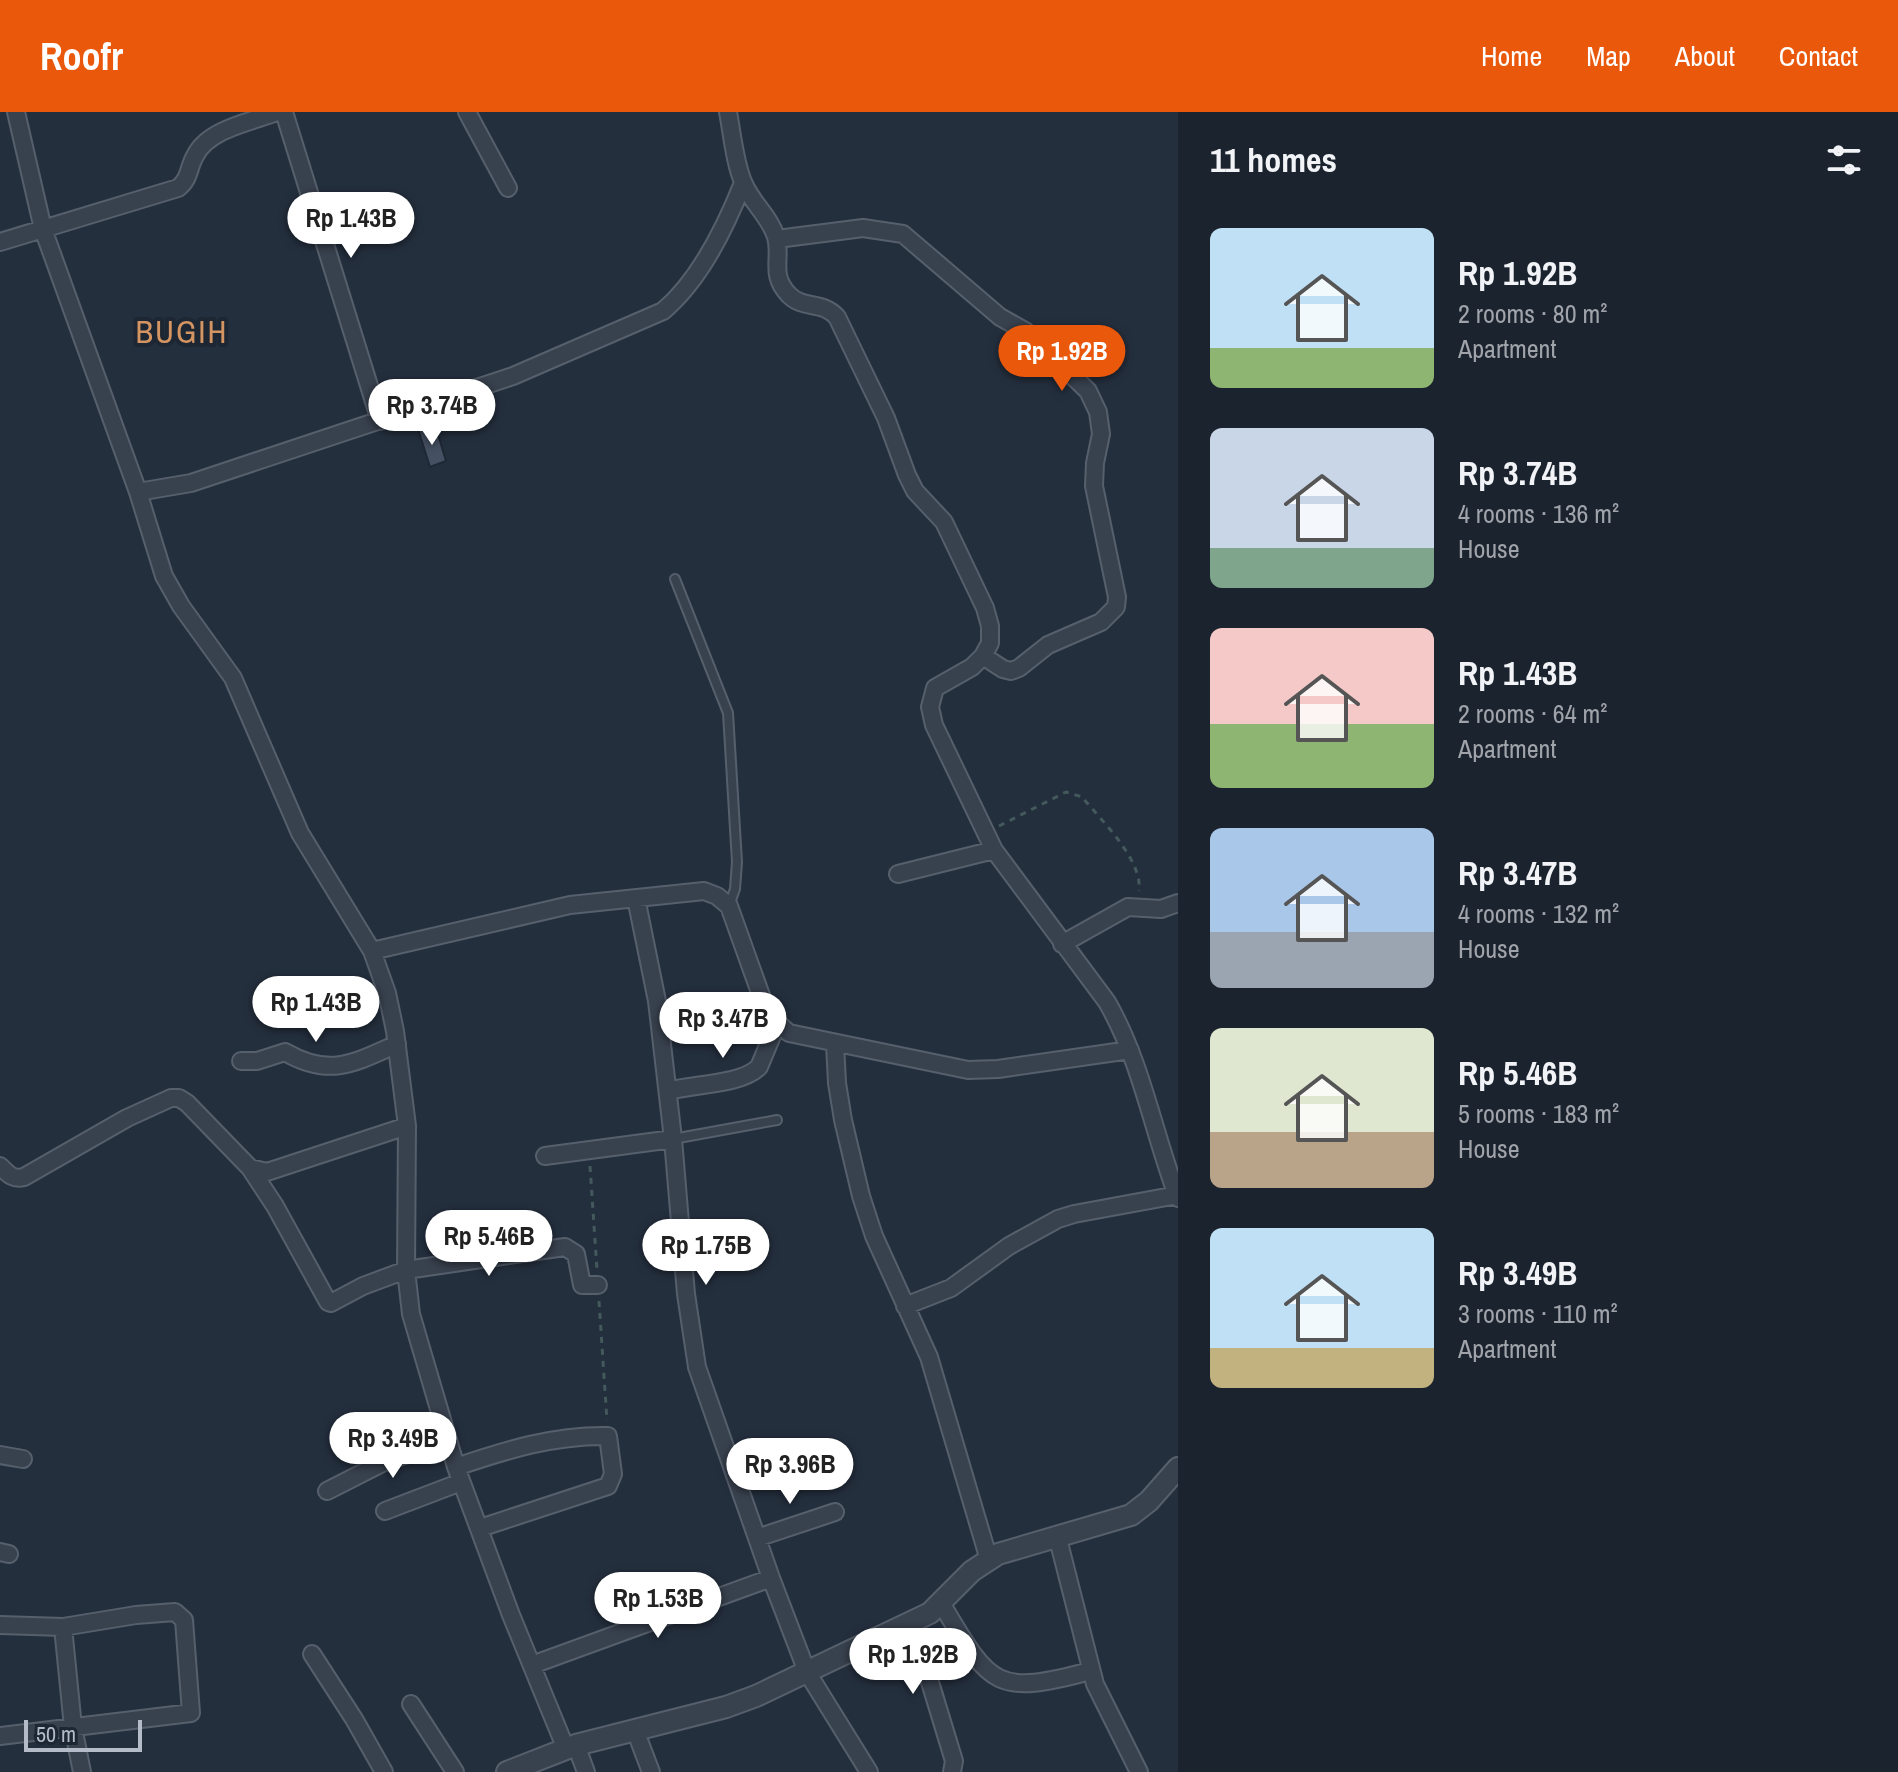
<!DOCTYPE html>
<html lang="en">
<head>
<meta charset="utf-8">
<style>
	:root { --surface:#1b232e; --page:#242b36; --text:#f1f3f6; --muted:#a0a4aa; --accent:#ea580c }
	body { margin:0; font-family:"Archivo Narrow",sans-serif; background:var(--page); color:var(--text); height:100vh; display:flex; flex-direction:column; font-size:30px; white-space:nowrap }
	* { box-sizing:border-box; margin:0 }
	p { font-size:26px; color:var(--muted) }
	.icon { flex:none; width:44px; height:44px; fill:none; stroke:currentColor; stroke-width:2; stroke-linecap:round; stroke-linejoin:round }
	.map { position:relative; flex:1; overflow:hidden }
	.details { display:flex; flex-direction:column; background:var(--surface); width:720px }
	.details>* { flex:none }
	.scale { position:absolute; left:24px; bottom:20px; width:118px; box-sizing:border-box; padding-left:8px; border:4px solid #b4bcc9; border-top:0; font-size:22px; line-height:28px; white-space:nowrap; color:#b4bcc9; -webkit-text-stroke:6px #1d2633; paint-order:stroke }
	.price { position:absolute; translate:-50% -68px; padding:0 18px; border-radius:28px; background:#fff; color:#222; font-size:26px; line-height:52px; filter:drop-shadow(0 2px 4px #0008) }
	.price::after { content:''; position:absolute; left:50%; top:48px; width:24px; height:18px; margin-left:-12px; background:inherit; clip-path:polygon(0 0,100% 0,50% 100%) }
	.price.current { background:var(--accent); color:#fff }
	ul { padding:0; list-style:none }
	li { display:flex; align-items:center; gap:24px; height:200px; padding:0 32px }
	li span { display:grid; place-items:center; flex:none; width:224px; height:160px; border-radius:12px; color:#555 }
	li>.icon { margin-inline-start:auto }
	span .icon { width:96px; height:96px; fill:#fffc; stroke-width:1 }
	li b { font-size:34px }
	h2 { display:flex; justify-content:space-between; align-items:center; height:96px; padding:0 32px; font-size:34px }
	header { display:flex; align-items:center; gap:48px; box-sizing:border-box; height:112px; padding:0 40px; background:var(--accent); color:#fff }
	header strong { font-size:38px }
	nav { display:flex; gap:44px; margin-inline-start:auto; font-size:28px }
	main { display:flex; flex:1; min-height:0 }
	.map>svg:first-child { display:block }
</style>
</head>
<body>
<header>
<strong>Roofr</strong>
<nav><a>Home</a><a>Map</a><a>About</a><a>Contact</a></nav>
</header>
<main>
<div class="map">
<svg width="1178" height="1660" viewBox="0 0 1178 1660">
	<rect width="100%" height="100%" fill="#242f3e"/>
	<path fill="#455162" stroke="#1f2835" stroke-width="2" d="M426,314l2,7 9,-2 9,30 -16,6 -12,-38z"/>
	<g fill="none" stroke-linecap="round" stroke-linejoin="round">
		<defs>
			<path id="service" d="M675,467l53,134 9,149 -2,27 -6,17
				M673,1027l104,-19"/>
			<path id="minor" d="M16,0l27,117 95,263 26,84 17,30 52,72 67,155 72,118 15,42 8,38 12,95 -1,144 5,44 45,153 55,148 55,134
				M284,0l96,309
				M467,0l41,76
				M728,0c4,21 7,53 16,72 8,19 26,33 32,53 6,22 -7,37 13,58 15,15 32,5 48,22l49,101 21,57 8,16 29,31 41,86 5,18v17l-7,13 -11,11 -37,21 -5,19 4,18 60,125 113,152c35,61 46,130 71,196
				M777,127l86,-11 40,6 97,83 25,14 18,16 45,44 10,21 3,22 -6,29 -1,23 23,111 -1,10 -15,15 -53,23 -29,23 -8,3 -8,-2 -20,-13
				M0,130l178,-54c12,-9 10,-20 17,-32 13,-27 56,-34 82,-44
				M138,380l53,-9 322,-107 150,-65c37,-31 62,-83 80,-128
				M898,762l96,-24
				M636,786l21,103 16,138 13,155 11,73 74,211 36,94 62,100
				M1062,832l66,-37 33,2 17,-6
				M372,839l198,-46 134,-14 13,5 12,10 39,109 21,18 179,37 30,-1 132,-19
				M835,932l2,39 6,37 18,76 13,40 55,121 60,203
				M241,949h16l28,-9c45,26 69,11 112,-8
				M668,979c25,-7 73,-6 91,-24l18,-43
				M545,1044l128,-17
				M0,1054c8,8 13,14 24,11l103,-59 44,-20h8l8,5 63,65 17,4 140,-46
				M250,1056l25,38 53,96 3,1 32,-17 43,-16 159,-23 11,7 6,31h16
				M905,1194l46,-18 58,-42 49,-27 16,-5 103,-19
				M0,1343l23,4
				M456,1355c50,-17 98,-32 152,-31l5,38 -5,12 -128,42
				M327,1379l59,-30 61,-19
				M385,1399l76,-29
				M757,1426l78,-26
				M1058,1427l37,145 44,88
				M0,1440l9,2
				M941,1491c49,82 53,94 149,68
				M912,1511l42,138 -2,11
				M0,1513l63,2 73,-12 39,-3 9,8 7,93 -191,23
				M63,1515l10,100 9,45
				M312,1542l42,65 30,53
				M532,1553l239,-87
				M411,1592l44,68
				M635,1618l16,42
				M576,1633l10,27"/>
			<path id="tertiary" d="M507,1660l69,-27 150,-38 30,-11 174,-83 42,-42 26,-17 133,-39 18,-14 29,-33"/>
		</defs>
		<use href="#service" stroke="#565f6c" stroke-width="12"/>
		<use href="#minor" stroke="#565f6c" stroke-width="20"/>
		<use href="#tertiary" stroke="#565f6c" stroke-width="24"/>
		<path stroke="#44595c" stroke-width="3" stroke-dasharray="6 6" stroke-linecap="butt" d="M999,714l67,-34 16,5c19,23 61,63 57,94
			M590,1054l7,104
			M599,1189l8,120"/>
		<use href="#service" stroke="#38414e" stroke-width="8"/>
		<use href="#minor" stroke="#38414e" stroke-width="16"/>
		<use href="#tertiary" stroke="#38414e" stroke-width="20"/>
	</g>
	<g text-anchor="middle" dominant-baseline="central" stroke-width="8" stroke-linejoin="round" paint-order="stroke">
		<g font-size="32" letter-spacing="2" fill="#d59563" stroke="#1d2633">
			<text x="182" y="219">BUGIH</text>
		</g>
	</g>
</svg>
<div class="scale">50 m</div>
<b class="price" style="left:351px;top:148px">Rp 1.43B</b>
<b class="price current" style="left:1062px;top:281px">Rp 1.92B</b>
<b class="price" style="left:432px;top:335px">Rp 3.74B</b>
<b class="price" style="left:316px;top:932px">Rp 1.43B</b>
<b class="price" style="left:723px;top:948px">Rp 3.47B</b>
<b class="price" style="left:489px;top:1166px">Rp 5.46B</b>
<b class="price" style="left:706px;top:1175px">Rp 1.75B</b>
<b class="price" style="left:393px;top:1368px">Rp 3.49B</b>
<b class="price" style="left:790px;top:1394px">Rp 3.96B</b>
<b class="price" style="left:658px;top:1528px">Rp 1.53B</b>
<b class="price" style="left:913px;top:1584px">Rp 1.92B</b>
</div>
<section class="details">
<h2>11 homes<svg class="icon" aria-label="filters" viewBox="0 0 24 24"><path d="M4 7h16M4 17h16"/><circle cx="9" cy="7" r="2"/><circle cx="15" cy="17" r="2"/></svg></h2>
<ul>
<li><span style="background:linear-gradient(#bfe0f5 75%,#8fb573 0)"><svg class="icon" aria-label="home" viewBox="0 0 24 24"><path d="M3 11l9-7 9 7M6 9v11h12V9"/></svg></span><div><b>Rp 1.92B</b><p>2 rooms · 80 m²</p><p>Apartment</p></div></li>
<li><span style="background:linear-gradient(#c9d6e8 75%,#7fa58c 0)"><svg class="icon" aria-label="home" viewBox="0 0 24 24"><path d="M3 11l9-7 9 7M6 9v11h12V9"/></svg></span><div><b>Rp 3.74B</b><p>4 rooms · 136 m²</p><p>House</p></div></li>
<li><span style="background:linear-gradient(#f6c9c9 60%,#8fb573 0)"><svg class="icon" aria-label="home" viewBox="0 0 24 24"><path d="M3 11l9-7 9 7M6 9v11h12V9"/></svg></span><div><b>Rp 1.43B</b><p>2 rooms · 64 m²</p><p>Apartment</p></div></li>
<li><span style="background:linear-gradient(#a9c7e8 65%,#9aa5b1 0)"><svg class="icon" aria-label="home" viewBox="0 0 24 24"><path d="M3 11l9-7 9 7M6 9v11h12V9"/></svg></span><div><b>Rp 3.47B</b><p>4 rooms · 132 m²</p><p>House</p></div></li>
<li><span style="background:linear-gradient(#dfe7d0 65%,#b9a48a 0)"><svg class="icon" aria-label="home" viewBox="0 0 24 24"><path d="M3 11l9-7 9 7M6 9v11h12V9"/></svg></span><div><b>Rp 5.46B</b><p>5 rooms · 183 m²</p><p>House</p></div></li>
<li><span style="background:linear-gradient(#bfe0f5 75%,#c2b280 0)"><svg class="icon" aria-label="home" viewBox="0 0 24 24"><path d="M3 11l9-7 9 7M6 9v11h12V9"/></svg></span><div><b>Rp 3.49B</b><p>3 rooms · 110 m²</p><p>Apartment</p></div></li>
</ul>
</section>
</main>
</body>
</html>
